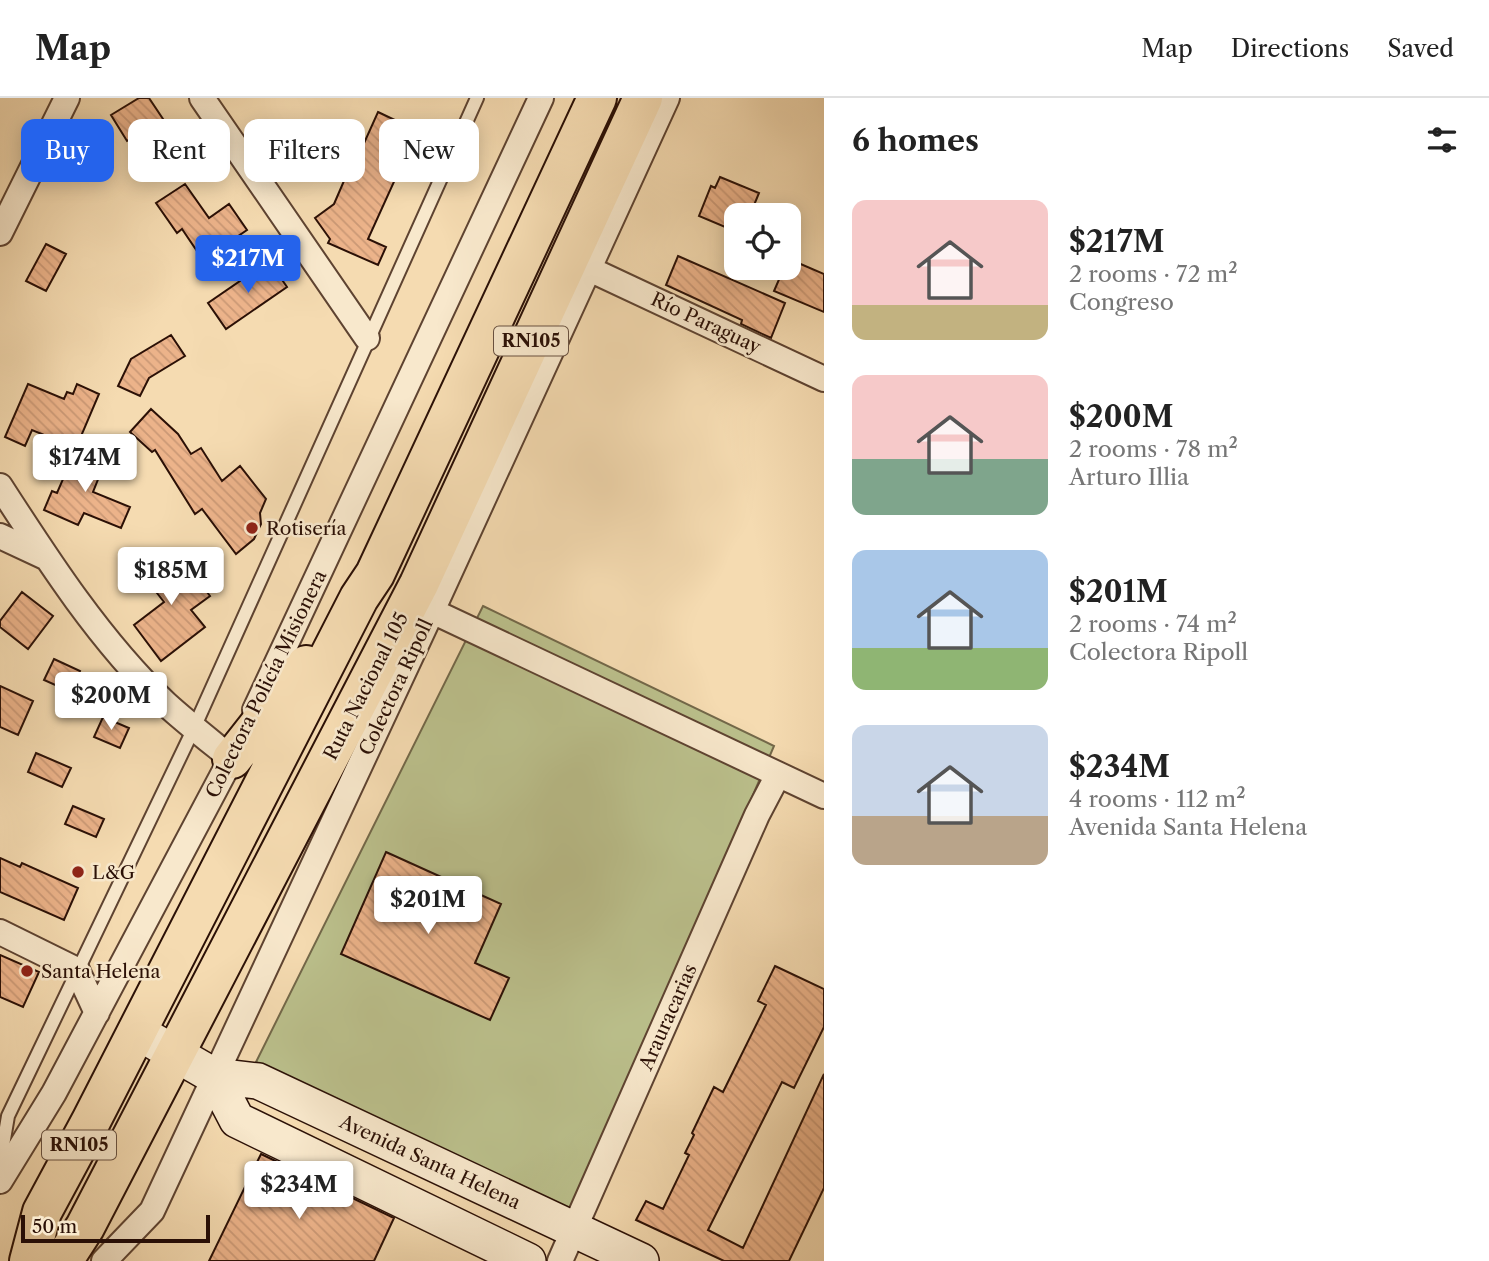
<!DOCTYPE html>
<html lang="en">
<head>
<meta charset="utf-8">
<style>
	:root { --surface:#fff; --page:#f2f2f2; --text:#222; --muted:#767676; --line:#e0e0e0; --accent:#2563eb }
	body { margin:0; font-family:"Libre Caslon Text",serif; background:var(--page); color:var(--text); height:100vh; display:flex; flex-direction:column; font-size:26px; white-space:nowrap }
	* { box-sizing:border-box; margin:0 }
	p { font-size:23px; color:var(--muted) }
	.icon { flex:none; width:38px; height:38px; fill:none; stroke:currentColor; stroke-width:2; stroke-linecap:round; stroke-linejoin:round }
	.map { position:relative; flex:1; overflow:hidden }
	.drawer { display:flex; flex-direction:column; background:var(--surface); width:665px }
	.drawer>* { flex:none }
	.banner { position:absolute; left:21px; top:21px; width:665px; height:63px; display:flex; gap:14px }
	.tools { position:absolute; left:724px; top:105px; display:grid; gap:14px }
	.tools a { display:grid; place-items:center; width:77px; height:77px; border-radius:14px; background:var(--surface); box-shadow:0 4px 18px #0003; font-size:35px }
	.scale { position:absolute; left:21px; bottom:18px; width:189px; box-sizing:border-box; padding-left:7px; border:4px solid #2b1006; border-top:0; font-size:19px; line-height:24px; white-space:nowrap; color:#2b1006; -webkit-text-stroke:5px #f8e8cc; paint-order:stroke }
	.price { position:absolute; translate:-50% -60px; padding:0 16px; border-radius:7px; background:#fff; color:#222; font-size:23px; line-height:46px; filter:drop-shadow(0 2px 4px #0008) }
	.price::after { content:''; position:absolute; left:50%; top:42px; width:21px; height:16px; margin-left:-10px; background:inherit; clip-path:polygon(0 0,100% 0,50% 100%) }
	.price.on { background:var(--accent); color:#fff }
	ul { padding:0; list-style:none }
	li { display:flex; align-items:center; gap:21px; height:175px; padding:0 28px }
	li span { display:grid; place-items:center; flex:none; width:196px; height:140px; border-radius:14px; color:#555 }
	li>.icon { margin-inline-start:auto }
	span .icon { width:84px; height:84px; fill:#fffc; stroke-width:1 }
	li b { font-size:30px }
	h2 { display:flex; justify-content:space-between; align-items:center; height:84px; padding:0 28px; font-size:30px }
	.chip { padding:0 24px; border-radius:14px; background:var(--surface); box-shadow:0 4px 18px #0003; font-size:24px; line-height:63px }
	.chip.on { background:var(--accent); color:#fff }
	header { display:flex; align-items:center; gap:42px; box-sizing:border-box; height:98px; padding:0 35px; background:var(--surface); border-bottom:2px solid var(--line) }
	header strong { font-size:33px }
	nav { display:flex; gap:38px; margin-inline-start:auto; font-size:24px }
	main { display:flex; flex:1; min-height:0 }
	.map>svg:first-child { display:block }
</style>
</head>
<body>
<header>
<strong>Map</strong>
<nav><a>Map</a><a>Directions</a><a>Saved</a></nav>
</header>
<main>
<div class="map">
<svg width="824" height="1163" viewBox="0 0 824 1163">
	<defs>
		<pattern id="building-back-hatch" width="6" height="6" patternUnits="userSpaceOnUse" patternTransform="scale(1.75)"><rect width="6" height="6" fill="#ecb38a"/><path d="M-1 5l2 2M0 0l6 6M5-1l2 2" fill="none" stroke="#cb9976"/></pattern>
	</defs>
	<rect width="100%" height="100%" fill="#f5dbb1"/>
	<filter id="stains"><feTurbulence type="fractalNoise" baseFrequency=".00286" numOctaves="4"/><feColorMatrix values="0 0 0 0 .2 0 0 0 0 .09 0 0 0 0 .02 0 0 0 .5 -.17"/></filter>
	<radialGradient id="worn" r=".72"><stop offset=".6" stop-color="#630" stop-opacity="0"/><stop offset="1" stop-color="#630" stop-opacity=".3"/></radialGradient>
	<path fill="#bbc08c" stroke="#736849" stroke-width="2" d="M483,508l291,140 -203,473 -315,-157z"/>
	<path fill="url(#building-back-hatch)" stroke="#2b1006" stroke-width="2" d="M139,0h10l14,21 -36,22 -16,-26z
		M378,14l40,19 -6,14 10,5 -13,30 -12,-5 -29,64 18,8 -8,18 -50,-22 2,-4 -15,-21 19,-14 19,-44 3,1z
		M275,29l25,11 -10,23 -24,-11z
		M720,79l39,16 -9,22h-13v17l-38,-16 12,-30 4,2z
		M185,86l24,34 20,-14 18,26 -44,30 -21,-31 -5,4 -21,-30z
		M46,146l20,10 -20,37 -20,-10z
		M678,158l107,47 -14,35 -30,-14 1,-4 -76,-35z
		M789,161l35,15v38l-50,-21 10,-23h5z
		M269,163l18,26 -61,42 -18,-26z
		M171,237l14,21 -36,22 -9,18 -22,-10 13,-27z
		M28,286l36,15 3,-7 6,2 4,-10 22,10 -23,54 -44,-18 -7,16 -20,-9z
		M151,311l27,25 13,20 10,-6 21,33 18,-15 26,33 -6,14 1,11 -7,15 -18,15 -34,-45 -7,5 -40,-64 -3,2 -22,-20z
		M76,351l29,13 -12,30 37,15 -9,21 -37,-15 -6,12 -34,-15 8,-19 5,2z
		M162,454l19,25 9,-7 20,26 -19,14 14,17 -44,34 -27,-36 30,-23 -25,-32z
		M22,494l31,24 -25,33 -28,-22v-6z
		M54,561l26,12 -9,21 -27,-12z
		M0,588l33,15 -15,34 -18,-8z
		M103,619l26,11 -9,20 -26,-11z
		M36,655l35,15 -9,19 -34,-15z
		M73,708l31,13 -8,18 -31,-13z
		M386,754l115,52 -26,59 34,15 -19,42 -149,-66z
		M0,760l20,9 2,-4 56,25 -14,32 -64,-28z
		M0,857l39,17 -16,35 -23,-10z
		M775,868l49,23v38l-30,61 -12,-6 -74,148 35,18 81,-174v114l-35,73h-65l-88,-41 10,-19 17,8 26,-54 -4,-2 9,-18 -2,-2 22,-46 9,5 43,-87 -8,-4z
		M261,1056l133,64 -20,43h-165z"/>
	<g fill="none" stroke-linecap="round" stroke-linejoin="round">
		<defs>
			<path id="lane" d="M0,1065l8,-47 186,-388 283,-630"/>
			<path id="street" d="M202,0l165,240
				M0,135l67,-135
				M587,170l237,111
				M0,388c49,76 100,155 166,218 21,19 44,37 66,55
				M0,438l47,22
				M432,513l392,185
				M255,612l286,-612
				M0,834l77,38 20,43
				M0,1083l54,-88 184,-347
				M104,1163l48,-50 280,-600 235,-513
				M560,1163l197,-446 21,-40"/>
			<path id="secondary" d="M136,933l78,45 44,5 383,180
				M214,978l23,44 291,141"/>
			<path id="highway" d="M232,661l74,-94
				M29,1163l13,-49 49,-91 268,-523 16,-24 222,-476
				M63,1163l22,-34 334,-643 224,-486"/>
		</defs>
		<use href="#lane" stroke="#5e4331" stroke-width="16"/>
		<use href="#street" stroke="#5e4331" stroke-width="28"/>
		<use href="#secondary" stroke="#2b1006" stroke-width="38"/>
		<use href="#highway" stroke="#2b1006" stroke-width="42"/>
		<use href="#lane" stroke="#f8e8cc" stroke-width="12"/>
		<use href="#street" stroke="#f8e8cc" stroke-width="24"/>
		<use href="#secondary" stroke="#f8e8cc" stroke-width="35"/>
		<use href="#highway" stroke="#f5dbb1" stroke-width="38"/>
	</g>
	<g fill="#8f2418" stroke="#f8e8cc" stroke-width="2.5">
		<circle cx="252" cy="430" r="7"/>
		<circle cx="78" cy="774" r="7"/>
		<circle cx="27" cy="873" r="7"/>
	</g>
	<g text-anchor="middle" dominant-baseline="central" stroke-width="5" stroke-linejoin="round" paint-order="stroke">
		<g fill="#f8e8cc" stroke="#685141" stroke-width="2">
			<rect x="494" y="228.5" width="74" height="29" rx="5"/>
			<rect x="42" y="1032.5" width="74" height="29" rx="5"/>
		</g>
		<g font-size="18" font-weight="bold" fill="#2b1006">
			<text x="531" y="243">RN105</text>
			<text x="79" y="1047">RN105</text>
		</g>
		<g font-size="19" fill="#2b1006" stroke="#f8e8cc">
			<text transform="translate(706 225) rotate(25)">Río Paraguay</text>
			<text transform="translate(266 586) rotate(-64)">Colectora Policía Misionera</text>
			<text transform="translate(366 588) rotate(-63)">Ruta Nacional 105</text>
			<text transform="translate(396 589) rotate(-65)">Colectora Ripoll</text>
			<text transform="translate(668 919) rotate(-66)">Arauracarias</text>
			<text transform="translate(430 1064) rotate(25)">Avenida Santa Helena</text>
		</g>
		<g font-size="19" fill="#2b1006" stroke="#f8e8cc" text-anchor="start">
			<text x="266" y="430">Rotisería</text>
			<text x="92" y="774">L&amp;G</text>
			<text x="41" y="873">Santa Helena</text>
		</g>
	</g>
	<rect width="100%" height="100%" filter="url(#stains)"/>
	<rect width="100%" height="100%" fill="url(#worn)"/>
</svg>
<div class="tools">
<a><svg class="icon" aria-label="locate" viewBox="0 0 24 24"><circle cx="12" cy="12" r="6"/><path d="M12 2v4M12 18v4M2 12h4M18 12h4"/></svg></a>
</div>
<div class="scale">50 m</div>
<b class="price on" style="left:248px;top:197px">$217M</b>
<b class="price" style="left:85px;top:396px">$174M</b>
<b class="price" style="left:171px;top:509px">$185M</b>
<b class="price" style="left:111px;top:634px">$200M</b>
<b class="price" style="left:428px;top:838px">$201M</b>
<b class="price" style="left:299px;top:1123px">$234M</b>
<div class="banner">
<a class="chip on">Buy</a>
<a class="chip">Rent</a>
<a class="chip">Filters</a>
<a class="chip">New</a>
</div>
</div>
<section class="drawer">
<h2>6 homes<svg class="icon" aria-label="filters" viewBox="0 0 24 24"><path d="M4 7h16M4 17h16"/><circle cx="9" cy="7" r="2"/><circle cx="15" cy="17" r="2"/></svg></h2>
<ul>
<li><span style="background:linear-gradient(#f6c9c9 75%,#c2b280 0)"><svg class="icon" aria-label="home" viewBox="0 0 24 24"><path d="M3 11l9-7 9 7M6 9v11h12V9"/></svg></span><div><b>$217M</b><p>2 rooms · 72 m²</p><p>Congreso</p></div></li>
<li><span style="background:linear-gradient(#f6c9c9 60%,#7fa58c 0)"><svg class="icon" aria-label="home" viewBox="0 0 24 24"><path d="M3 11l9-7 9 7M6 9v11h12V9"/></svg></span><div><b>$200M</b><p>2 rooms · 78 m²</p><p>Arturo Illia</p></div></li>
<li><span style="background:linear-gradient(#a9c7e8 70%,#8fb573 0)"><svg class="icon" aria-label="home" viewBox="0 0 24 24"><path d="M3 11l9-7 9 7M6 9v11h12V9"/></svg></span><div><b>$201M</b><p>2 rooms · 74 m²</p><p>Colectora Ripoll</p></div></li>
<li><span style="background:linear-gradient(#c9d6e8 65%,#b9a48a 0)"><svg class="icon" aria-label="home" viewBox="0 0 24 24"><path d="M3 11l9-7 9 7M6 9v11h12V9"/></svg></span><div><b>$234M</b><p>4 rooms · 112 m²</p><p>Avenida Santa Helena</p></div></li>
</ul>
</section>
</main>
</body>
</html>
